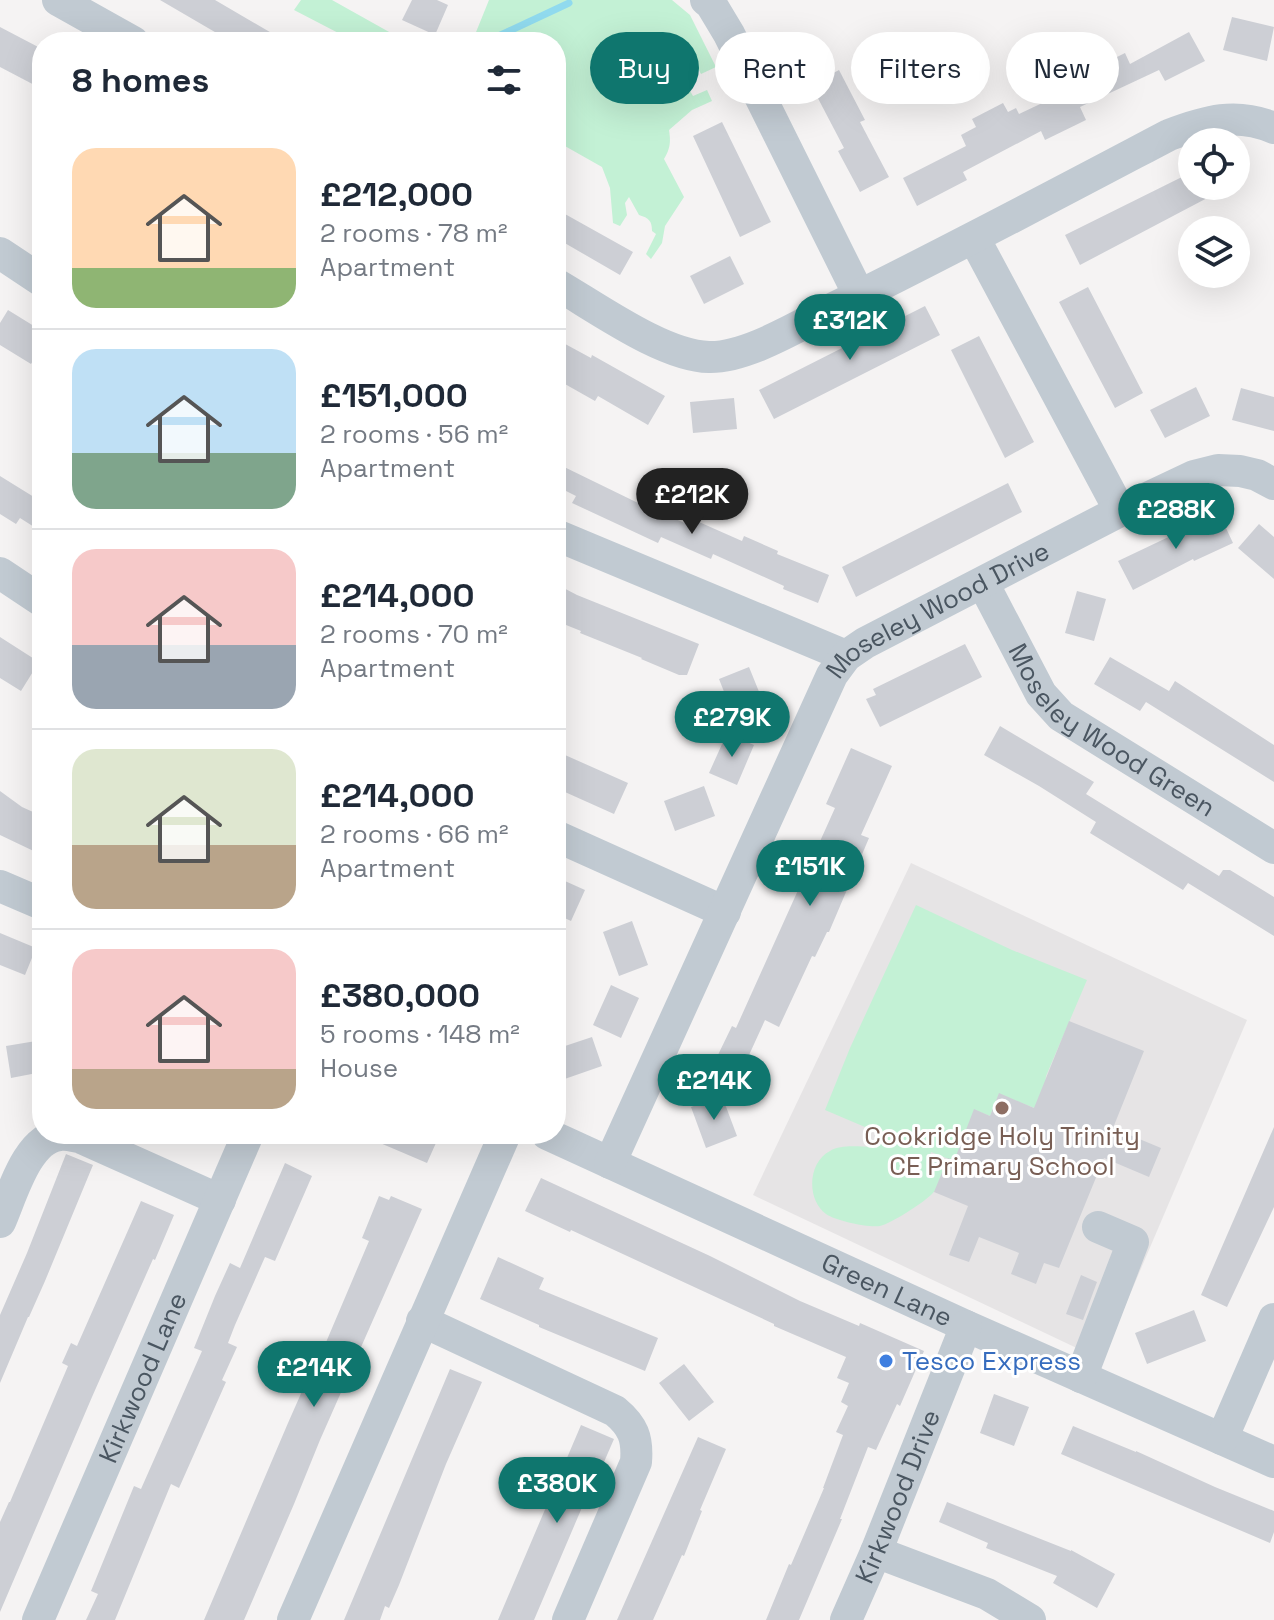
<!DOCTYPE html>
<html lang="en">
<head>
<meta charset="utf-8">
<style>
	:root { --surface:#fff; --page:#f6f6f7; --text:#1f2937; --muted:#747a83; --line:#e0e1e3; --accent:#0f766e }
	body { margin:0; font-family:"Space Grotesk",sans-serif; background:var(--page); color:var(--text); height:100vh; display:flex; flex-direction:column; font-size:30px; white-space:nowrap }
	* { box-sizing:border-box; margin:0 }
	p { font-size:26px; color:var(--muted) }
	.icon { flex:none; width:44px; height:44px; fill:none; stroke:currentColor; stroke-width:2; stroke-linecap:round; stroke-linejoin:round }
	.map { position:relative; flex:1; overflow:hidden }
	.side { position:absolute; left:32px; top:32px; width:534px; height:1112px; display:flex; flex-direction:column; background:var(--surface); border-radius:32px; box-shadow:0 8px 32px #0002 }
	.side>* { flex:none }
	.banner { position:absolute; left:590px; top:32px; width:564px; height:72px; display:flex; gap:16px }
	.tools { position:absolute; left:1178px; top:128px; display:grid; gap:16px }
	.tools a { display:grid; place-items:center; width:72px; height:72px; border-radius:50%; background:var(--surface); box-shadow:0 8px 32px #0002; font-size:40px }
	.price { position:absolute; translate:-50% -68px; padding:0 18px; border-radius:28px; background:var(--accent); color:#fff; font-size:26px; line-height:52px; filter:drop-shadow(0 2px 4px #0008) }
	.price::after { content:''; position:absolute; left:50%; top:48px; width:24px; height:18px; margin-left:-12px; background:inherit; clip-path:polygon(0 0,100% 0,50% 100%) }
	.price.current { background:#222; color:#fff }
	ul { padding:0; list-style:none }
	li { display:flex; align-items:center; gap:24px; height:200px; padding:0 40px }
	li+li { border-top:2px solid var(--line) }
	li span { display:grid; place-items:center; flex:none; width:224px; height:160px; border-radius:24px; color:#555 }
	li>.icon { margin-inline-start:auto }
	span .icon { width:96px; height:96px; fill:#fffc; stroke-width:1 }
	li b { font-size:34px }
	h2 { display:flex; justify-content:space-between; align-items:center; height:96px; padding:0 40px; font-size:34px }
	.chip { padding:0 28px; border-radius:36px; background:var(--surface); box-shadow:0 8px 32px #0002; font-size:28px; line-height:72px }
	.chip.current { background:var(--accent); color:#fff }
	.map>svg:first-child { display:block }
</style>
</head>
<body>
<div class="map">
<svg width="1274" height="1620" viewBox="0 0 1274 1620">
	<rect width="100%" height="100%" fill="#f5f3f3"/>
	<path fill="#e6e4e5" d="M911,863l336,157 -145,340 -349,-165z"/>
	<path fill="#c3f1d5" d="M301,0h31l75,42h-58l-3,-2 2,-2 -54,-28z
		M489,0h183l18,15 26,52 -15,7 -8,-15 -10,5 6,12 -6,3 10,17 14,-6 5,11 -20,9 -23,20c2,12 1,19 -5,29l20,38 -19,29 -3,17 -11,16 -5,-5 10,-20 -4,-3c0,-10 -3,-13 -13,-16l-10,-18 -4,6 2,12 -7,11 -7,-3 -3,-35 -8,-21 -46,-26v-99h-84z
		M916,905l96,45 75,30 -41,96 -4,35 -43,-17 -9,22 -15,-6 -1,59 -43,-17 -2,8 16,6c-4,9 -6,21 -13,28 -9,9 -40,29 -52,32 -11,2 -44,-5 -54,-12 -20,-15 -18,-52 4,-63 12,-7 29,-4 42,-4l7,-14 -54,-23 25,-62z"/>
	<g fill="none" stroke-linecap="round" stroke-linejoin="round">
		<path stroke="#90daee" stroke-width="7" d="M492,39l77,-36"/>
	</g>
	<path fill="#cdcfd5" d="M160,0h55l72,42h-55z
		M412,0h25l11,5 -13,30 -33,-15z
		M1232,17l42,10 -7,34 -44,-11z
		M0,27l42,22v40l-42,-22z
		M1189,32l16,29 -40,20 -6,-11 -79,37 6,13 -41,20 -4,-9 -78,41 4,8 -50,26 -14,-28 63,-32 -5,-11 15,-8 -4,-8 31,-16 5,9 8,-4 3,6 72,-34 -4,-8 38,-19 5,11z
		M839,70l26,50 -5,2 29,55 -29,15 -22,-41 6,-3 -33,-63z
		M722,122l49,100 -31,15 -47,-101z
		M1192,172v14h38l-150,79 -15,-30z
		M556,209l77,43 -13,23 -64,-37z
		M730,256l14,28 -40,20 -14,-28z
		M1088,287l55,106 -28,15 -56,-106z
		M925,306l15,29 -166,84 -15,-29z
		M8,310l34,21v15l-11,18 -31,-19v-22z
		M979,336l55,106 -29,16 -54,-108z
		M556,339l35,19 1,-3 73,41 -17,29 -50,-29 -3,5 -39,-22z
		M1196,387l14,29 -45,22 -15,-28z
		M1241,388l33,9v34l-42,-11z
		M734,398l3,31 -44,4 -3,-31z
		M556,463l80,39 51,22 3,-6 52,23 2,-5 34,15 -1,3 52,21 -11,28 -35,-14 1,-3 -71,-32 -2,5 -50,-22 -3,6 -86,-40 4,-7 -20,-10z
		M0,476l42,26v30l-22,-14 -4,6 -16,-10z
		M1008,483l14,29 -166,85 -14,-30z
		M1219,513l14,30 -39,18 -1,-2 -60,31 -15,-29z
		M1259,524l15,13v42l-36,-31z
		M556,584l21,11 122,49 -12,31h-8l-38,-16 1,-1 -62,-25 1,-2 -25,-10z
		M1077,591l29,8 -12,42 -29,-8z
		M0,637l39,25 -18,29 -21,-13z
		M965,644l17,33 -102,50 -14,-28 10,-4 -3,-6z
		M1110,657l59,34 6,-10 99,64v37l-128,-80 -6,9 -46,-27z
		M749,667l17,42 -30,13 -17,-43z
		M1000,726l94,56 -8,12 133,82 4,-6h7l44,27v39l-86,-53 -5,7 -75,-46 -18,-11 6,-11 -57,-36 -55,-31z
		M727,733l27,12 -17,40 -28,-12z
		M851,748l41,18 -31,69 8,3 -40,94h-2l-12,25 -3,-1 -33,71 -14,-7 -21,46 9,4 -9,19 -17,-7 7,-14 -18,-9 16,-33 4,2 99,-220 -9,-4z
		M556,751l72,32 -14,31 -58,-26z
		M704,786l11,30 -40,15 -11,-30z
		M0,791l22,16 20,9v39l-42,-20z
		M556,877l29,13 -14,31 -15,-7z
		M632,921l16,44 -29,11 -16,-44z
		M0,933l36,15 -11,27 -25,-10z
		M611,985l28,13 -18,40 -28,-13z
		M1069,1021l75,30 -31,77 48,20 -12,29 -45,-19 -45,110 -15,-5 -8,21 -25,-10 8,-21 -40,-16 -10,25 -20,-7 19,-49 -34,-14 14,-34 6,3 20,-52 16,7 9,-23 35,15z
		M592,1037l10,29 -46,16v-33z
		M42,1040v32l-31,6 -5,-32z
		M722,1096l15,40 -31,12 -15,-41z
		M1274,1127v80l-47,100 -26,-12z
		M359,1134h81l-13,29z
		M66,1154l27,11 -48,116 -16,36h-1l-28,66v-68l27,-62z
		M285,1163l27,13 -37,85 -10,-4 -30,68 -7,18 9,4 -15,33 4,2 -47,106 -8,-4 -56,136h-29l12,-26 -7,-3 43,-105 7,3 61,-138 -8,-3 21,-52 15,-33 10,5z
		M541,1178l169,78 90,45 59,25 1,-3 64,28 -24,55 -3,-2 -21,46 -8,-3 -28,72h2l-43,101h-33l23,-56 2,1 33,-77h-1l20,-53 -7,-3 12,-26 -7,-4 8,-19 -12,-5 9,-21 -72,-31v-2l-203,-94 -1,2 -45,-21z
		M379,1196l10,4 2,-4 31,13 -102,231 -26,64 -50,116h-40l84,-197 34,-77 2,1 45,-106 -7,-3z
		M141,1201l33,14 -19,45 -2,-1 -61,138 -92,215v-90l9,-20h1l58,-136 -6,-3 9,-20 6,3z
		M498,1257l46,21 -5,11 119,49 -13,33 -106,-44v-2l-59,-26z
		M1081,1275l16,7 -14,38 -17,-6z
		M1194,1310l12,31 -59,23 -12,-31z
		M684,1364l30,38 -25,19 -30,-38z
		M450,1369l32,13 -36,82 -47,121 -10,23 -4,-2 -5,14h-36z
		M994,1394l35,13 -15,39 -34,-13z
		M581,1425l33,14 -20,46 -2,-1 -58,136h-36z
		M1073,1426l63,26v-1l79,36 59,24v21l-4,11 -209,-89z
		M698,1437l28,12 -26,61 2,1 -18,45 -2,-1 -29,65h-36z
		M947,1502l124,49v-1l44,24 -18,34 -44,-25 4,-7 -71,-28 2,-5 -49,-21z"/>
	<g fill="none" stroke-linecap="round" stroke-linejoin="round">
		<g stroke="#c1cad2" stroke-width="32">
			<path d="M58,0l75,42"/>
			<path d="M706,0l5,4 18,30 130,261"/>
			<path d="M974,238l146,273"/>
			<path d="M0,253l42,28"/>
			<path d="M556,284c40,23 107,72 153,73 39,1 94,-34 129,-51 112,-55 221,-113 331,-171 37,-14 67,-23 105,-7"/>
			<path d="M556,535l290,121"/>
			<path d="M0,573l42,28"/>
			<path id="s1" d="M983,583l58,111 20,22 213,132"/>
			<path d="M556,836l169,76"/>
			<path d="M0,886l42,18"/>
			<path id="s2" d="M547,1134l419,192 308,136"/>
			<path id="s3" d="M610,1163l222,-488 14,-19 19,-13 255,-132 74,-35 24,-6 22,1 17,4 17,9"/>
			<path d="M0,1222c12,-27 27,-84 60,-87 6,-1 13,1 19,2l141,63"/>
			<path d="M422,1321l193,90c18,15 23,27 21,51l-68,158"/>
			<path d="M1081,1377l52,-135 -35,-15"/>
			<path d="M1222,1439l52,-120"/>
			<path d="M876,1552l111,42 43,26"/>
			<path id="s4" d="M38,1620l210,-486"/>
			<path d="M293,1620l212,-486"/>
			<path id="s5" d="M846,1620l30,-68 90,-226"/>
		</g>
	</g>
	<circle fill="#8d6e63" stroke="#fff" stroke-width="3" cx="1002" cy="1108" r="8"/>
	<circle fill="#3f7fe0" stroke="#fff" stroke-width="3" cx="886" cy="1361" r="8"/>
	<g text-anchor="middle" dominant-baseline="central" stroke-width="6" stroke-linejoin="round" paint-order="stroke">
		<g font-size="26" fill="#4a5661" stroke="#fff">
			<text stroke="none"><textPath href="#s3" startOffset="662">Moseley Wood Drive</textPath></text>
			<text stroke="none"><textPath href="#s1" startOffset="202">Moseley Wood Green</textPath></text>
			<text stroke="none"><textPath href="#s2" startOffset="374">Green Lane</textPath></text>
			<text stroke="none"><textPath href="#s4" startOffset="264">Kirkwood Lane</textPath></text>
			<text stroke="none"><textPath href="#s5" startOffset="134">Kirkwood Drive</textPath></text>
		</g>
		<g font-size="26" fill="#785e54" stroke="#fff">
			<text x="1002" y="1136">Cookridge Holy Trinity<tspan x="1002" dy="30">CE Primary School</tspan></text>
		</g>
		<g font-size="26" fill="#366cbe" stroke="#fff" text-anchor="start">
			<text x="902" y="1361">Tesco Express</text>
		</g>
	</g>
</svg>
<div class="tools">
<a><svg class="icon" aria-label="locate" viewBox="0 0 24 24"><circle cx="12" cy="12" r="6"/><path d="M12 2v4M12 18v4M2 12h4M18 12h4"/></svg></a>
<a><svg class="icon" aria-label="layers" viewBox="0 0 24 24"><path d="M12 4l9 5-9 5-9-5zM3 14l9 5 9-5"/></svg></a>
</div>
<b class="price" style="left:850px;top:362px">£312K</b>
<b class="price current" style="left:692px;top:536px">£212K</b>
<b class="price" style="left:1176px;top:551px">£288K</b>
<b class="price" style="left:732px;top:759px">£279K</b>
<b class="price" style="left:810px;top:908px">£151K</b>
<b class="price" style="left:714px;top:1122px">£214K</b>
<b class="price" style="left:314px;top:1409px">£214K</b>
<b class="price" style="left:557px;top:1525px">£380K</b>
<div class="banner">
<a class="chip current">Buy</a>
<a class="chip">Rent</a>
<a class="chip">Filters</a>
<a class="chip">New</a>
</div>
<section class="side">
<h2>8 homes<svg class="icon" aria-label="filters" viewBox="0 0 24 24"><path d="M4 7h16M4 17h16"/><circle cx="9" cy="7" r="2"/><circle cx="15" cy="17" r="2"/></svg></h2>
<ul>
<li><span style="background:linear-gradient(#ffd9b3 75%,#8fb573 0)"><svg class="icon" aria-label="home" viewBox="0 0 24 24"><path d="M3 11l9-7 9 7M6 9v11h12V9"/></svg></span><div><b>£212,000</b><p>2 rooms · 78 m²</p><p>Apartment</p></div></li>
<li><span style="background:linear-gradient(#bfe0f5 65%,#7fa58c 0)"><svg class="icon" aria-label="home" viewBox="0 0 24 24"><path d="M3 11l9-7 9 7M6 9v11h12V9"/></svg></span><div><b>£151,000</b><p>2 rooms · 56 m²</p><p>Apartment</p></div></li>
<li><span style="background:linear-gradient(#f6c9c9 60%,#9aa5b1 0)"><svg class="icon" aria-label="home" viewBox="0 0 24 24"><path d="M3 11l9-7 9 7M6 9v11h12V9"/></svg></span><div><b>£214,000</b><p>2 rooms · 70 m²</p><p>Apartment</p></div></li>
<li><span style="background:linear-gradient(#dfe7d0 60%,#b9a48a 0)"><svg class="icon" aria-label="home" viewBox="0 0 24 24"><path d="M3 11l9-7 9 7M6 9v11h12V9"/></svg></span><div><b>£214,000</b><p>2 rooms · 66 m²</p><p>Apartment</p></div></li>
<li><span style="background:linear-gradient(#f6c9c9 75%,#b9a48a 0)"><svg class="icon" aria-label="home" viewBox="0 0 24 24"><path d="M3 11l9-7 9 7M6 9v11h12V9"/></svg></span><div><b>£380,000</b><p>5 rooms · 148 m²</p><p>House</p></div></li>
</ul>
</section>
</div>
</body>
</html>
